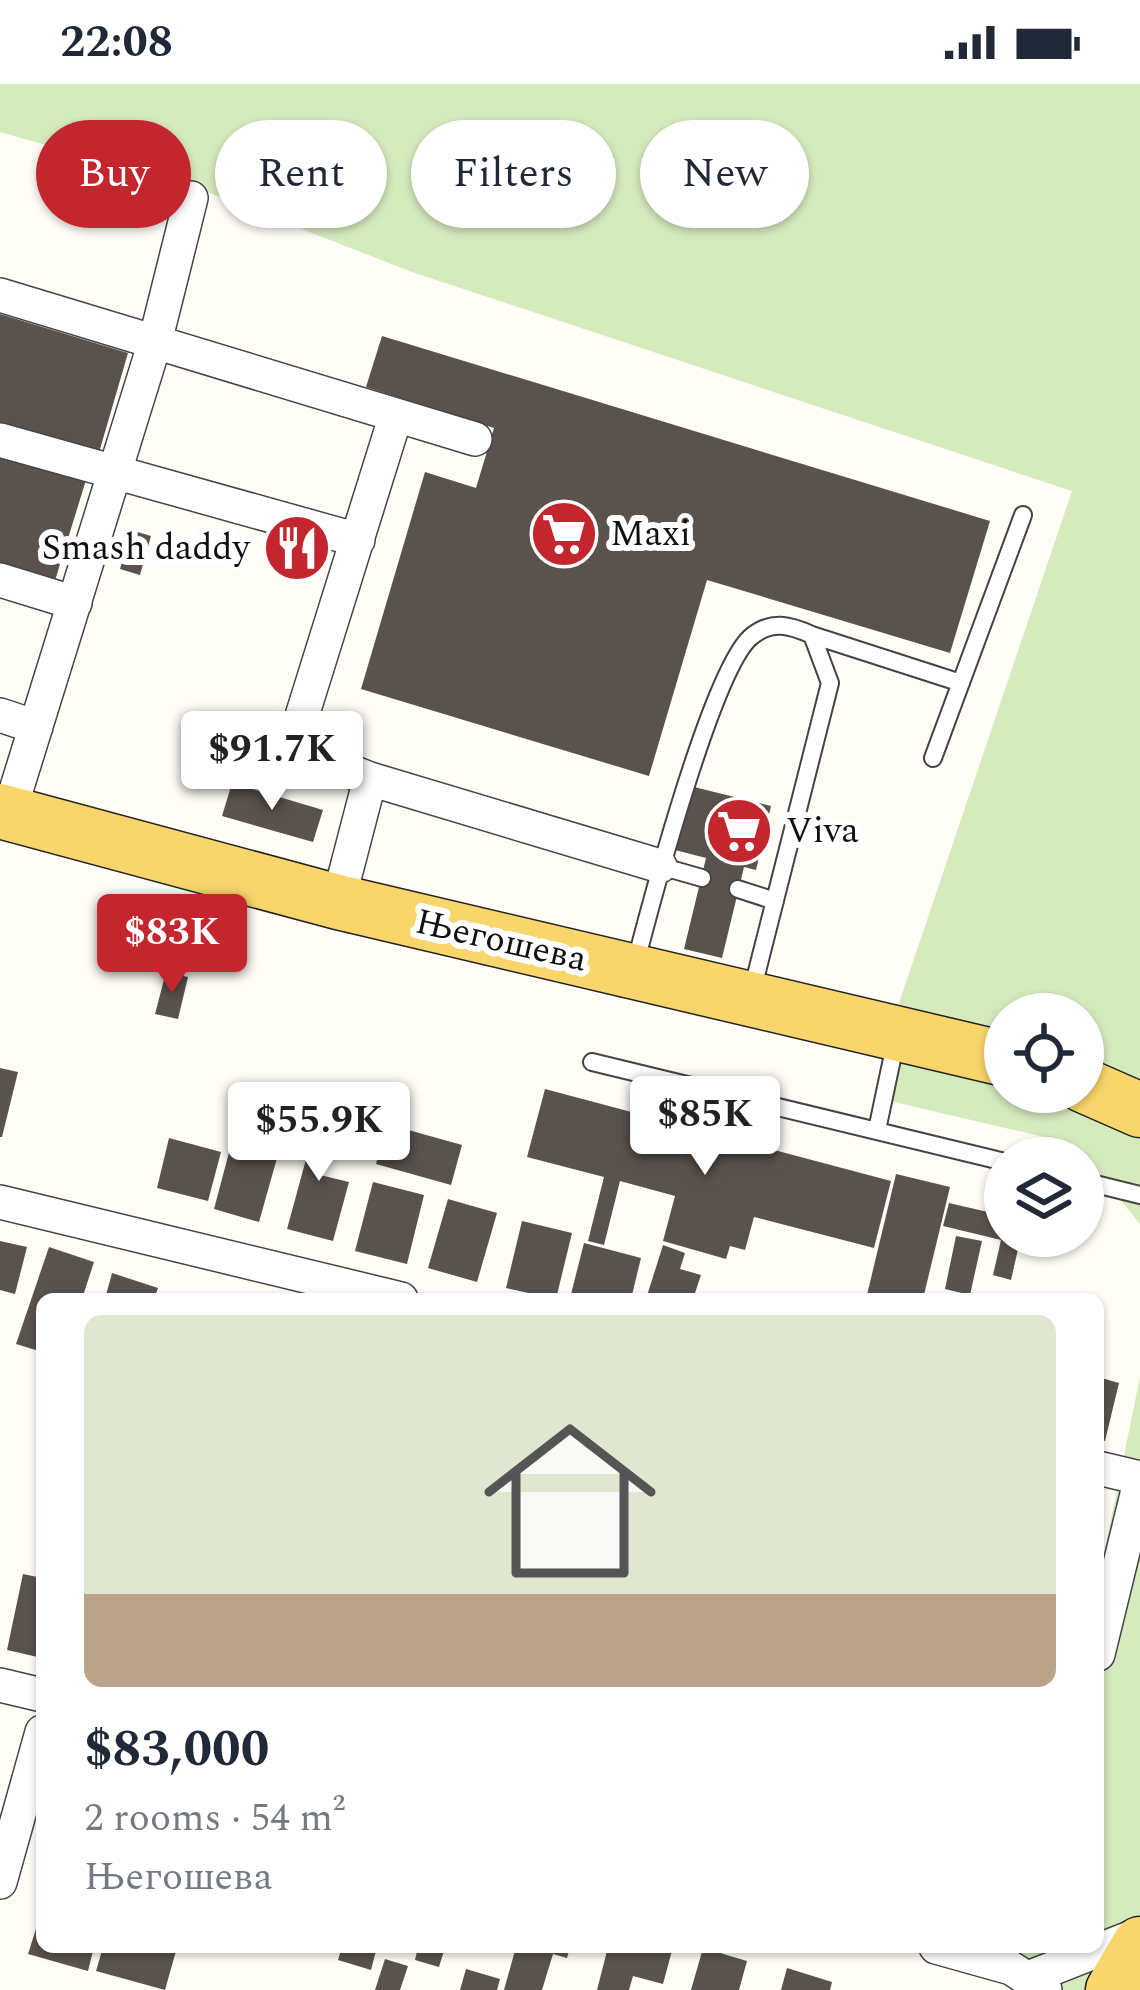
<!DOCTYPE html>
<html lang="en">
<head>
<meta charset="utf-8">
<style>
	:root { --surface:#fff; --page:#f6f6f7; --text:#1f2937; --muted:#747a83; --accent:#c4262e }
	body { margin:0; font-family:Spectral,serif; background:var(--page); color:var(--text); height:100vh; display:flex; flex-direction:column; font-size:45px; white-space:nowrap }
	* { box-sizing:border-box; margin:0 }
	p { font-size:39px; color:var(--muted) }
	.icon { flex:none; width:66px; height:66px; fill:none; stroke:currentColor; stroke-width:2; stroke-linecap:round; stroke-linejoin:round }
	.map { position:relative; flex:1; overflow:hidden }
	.panel { position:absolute; left:36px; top:1209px; width:1068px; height:660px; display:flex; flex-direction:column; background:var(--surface); border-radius:18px; box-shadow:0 3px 9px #0004 }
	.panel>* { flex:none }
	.top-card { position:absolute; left:36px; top:36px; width:1068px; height:108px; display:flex; gap:24px }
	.tools { position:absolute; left:984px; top:909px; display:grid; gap:24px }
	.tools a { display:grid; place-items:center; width:120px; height:120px; border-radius:50%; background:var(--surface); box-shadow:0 3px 9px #0004; font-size:60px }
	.price { position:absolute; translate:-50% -102px; padding:0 27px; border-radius:12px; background:#fff; color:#222; font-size:39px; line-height:78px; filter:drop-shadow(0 3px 6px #0008) }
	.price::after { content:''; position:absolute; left:50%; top:72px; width:36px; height:27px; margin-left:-18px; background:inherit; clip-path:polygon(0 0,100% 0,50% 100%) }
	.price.active { background:var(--accent); color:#fff }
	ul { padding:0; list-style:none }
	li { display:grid; align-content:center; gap:24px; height:636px; padding:0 48px }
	li span { display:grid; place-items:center; height:372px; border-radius:18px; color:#555 }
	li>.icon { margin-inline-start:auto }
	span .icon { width:216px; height:216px; fill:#fffc; stroke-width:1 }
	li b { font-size:51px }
	.tag { padding:0 42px; border-radius:54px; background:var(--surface); box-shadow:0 3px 9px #0004; font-size:42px; line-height:108px }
	.tag.active { background:var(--accent); color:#fff }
	.status { display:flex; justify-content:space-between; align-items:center; height:84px; padding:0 60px; background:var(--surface); direction:ltr }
	.status svg { height:33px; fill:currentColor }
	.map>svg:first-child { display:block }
</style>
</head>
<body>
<div class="status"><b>22:08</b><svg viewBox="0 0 49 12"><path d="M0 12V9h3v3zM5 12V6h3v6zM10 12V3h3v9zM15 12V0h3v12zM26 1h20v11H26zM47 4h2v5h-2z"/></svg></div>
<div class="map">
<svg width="1140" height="1906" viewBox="0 0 1140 1906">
	<rect width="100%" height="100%" fill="#fffdf5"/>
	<path fill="#d5ebbd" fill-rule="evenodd" d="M0,0h1140v1140l-66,-80 -193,-45 15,-87 176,-521 -660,-219 -218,-85 -194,-55zM1005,930h78v78h-78z
		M1140,1293v613h-125l9,-43h74v-364z"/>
	<path fill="#5a524d" d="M0,230l128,39 -30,103 -98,-30z
		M382,252l608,185 -40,132 -243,-73 -58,196 -288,-87 64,-217 51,16 18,-60 -128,-41z
		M0,370l86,26 -32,104 -54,-17z
		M131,446l20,6 -11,39 -20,-6z
		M232,699l91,27 -10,32 -91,-26z
		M690,702l81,20 -15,64 -12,-3 -22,91 -38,-9 22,-91 -31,-8z
		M166,888l22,5 -10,42 -23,-5z
		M0,984l18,4 -16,65h-2z
		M545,1005l346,92 -17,67 -120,-31 -9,33 -15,-4 -4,13 -63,-18 12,-45 -55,-15 -16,64 -16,-4 16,-64 -77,-20z
		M323,1013l17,5 -20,73 29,7 -16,59 -46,-12z
		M387,1040l75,21 -11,40 -75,-21z
		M169,1054l52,14 -13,49 -51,-13z
		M231,1061l46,13 -18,64 -45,-13z
		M896,1090l54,13 -27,112h-57z
		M373,1098l51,13 -17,69 -52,-13z
		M448,1115l49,14 -20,69 -49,-14z
		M949,1119l56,13v20h16l-10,44 -18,-5 8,-35 -58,-14z
		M522,1137l50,12 -16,66 -50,-11z
		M956,1152l26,5 -12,54 -25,-6z
		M0,1157l27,6 -12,47 -15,-4z
		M584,1159l57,15 -10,41 -61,-1z
		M663,1161l22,8 -5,16 21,6 -8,24h-47z
		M49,1163l45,15 -12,37h-40l-3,52 -23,-7z
		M112,1189l46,15 -4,11h-49z
		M1098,1293l21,6 -14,58 -7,-2z
		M23,1490l19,4v80l-35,-8z
		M42,1826v37h52l-6,24 -60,-17z
		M103,1863l73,4 -11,39 -69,-19z
		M342,1863h35l-6,23 -33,-10z
		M418,1863h27l-6,20 -24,-7z
		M516,1863h54l-3,11 -14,-4 -11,36h-38z
		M608,1863h65l-10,37 -30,-8 -4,14h-32z
		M703,1864l44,13 -8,29h-48z
		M385,1875l23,7 -8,24h-25z
		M787,1884l45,14 -2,8h-49z
		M466,1885l34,10 -3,11h-37z"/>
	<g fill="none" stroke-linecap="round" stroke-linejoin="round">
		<defs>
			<path id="lane" d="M812,551l149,48
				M933,674l90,-243
				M660,782l42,12
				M738,805l37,12
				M635,881c15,-58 78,-299 117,-329 20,-16 38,-11 60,-1l18,48 -79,312
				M592,978l413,100
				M877,1046l19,-90
				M1083,1097l57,14"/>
			<path id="street" d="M0,211l475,144
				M396,331l-94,301c5,42 33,49 68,63l290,87
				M0,356l358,100
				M0,496l75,23
				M0,631l36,12
				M9,729l146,-471 36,-144
				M338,818l32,-123
				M0,1118l401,97
				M1098,1384l42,10
				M1098,1570l42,-172
				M0,1601l42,10
				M0,1798l42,-150
				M936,1863l75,21 34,22
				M1028,1894l112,-44"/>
			<path id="primary" d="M0,727l338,91 667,157
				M1083,1001l57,25
				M1113,1906l27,-46"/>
		</defs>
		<use href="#lane" stroke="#444" stroke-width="20"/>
		<use href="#street" stroke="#444" stroke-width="36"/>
		<use href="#primary" stroke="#222" stroke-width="57"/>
		<use href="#lane" stroke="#fff" stroke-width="16"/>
		<use href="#street" stroke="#fff" stroke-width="33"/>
		<use href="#primary" stroke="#f9d66b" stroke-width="54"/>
	</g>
	<defs>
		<symbol id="supermarket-disc" viewBox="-11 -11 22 22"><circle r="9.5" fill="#c4262e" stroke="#fff"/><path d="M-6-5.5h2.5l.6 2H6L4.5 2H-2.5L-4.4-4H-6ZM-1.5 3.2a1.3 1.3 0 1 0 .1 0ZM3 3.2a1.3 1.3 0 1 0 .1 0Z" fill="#fff"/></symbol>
		<symbol id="restaurant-disc" viewBox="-11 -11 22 22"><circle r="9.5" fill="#c4262e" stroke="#fff"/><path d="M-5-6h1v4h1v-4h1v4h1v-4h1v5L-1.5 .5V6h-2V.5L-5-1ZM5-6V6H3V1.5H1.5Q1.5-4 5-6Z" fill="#fff"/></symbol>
	</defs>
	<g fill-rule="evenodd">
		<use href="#supermarket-disc" x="526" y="412" width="76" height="76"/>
		<use href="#restaurant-disc" x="259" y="426" width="76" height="76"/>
		<use href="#supermarket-disc" x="701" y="709" width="76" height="76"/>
	</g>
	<g text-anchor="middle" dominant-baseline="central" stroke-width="12" stroke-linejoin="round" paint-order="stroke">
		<g font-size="36" fill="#111" stroke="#fff" text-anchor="start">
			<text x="610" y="450">Maxi</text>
			<text x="250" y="464" text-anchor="end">Smash daddy</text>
			<text x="786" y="747">Viva</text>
		</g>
		<g font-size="36" fill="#111" stroke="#fff">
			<text transform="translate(501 857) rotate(13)">Његошева</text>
		</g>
	</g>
</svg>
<div class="tools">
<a><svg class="icon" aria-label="locate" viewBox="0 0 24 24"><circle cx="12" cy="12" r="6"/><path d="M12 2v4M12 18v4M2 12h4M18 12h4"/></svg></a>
<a><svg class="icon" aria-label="layers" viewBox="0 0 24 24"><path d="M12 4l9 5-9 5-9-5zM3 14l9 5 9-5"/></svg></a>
</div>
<b class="price" style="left:272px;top:729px">$91.7K</b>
<b class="price active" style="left:172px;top:912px">$83K</b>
<b class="price" style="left:705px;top:1094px">$85K</b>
<b class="price" style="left:319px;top:1100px">$55.9K</b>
<div class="top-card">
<a class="tag active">Buy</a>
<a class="tag">Rent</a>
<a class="tag">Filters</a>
<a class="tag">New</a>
</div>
<section class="panel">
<ul>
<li><span style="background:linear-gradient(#dfe7d0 75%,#b9a48a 0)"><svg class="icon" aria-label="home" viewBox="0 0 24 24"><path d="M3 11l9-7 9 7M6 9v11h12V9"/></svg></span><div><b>$83,000</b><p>2 rooms · 54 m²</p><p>Његошева</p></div></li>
</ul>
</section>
</div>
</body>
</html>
